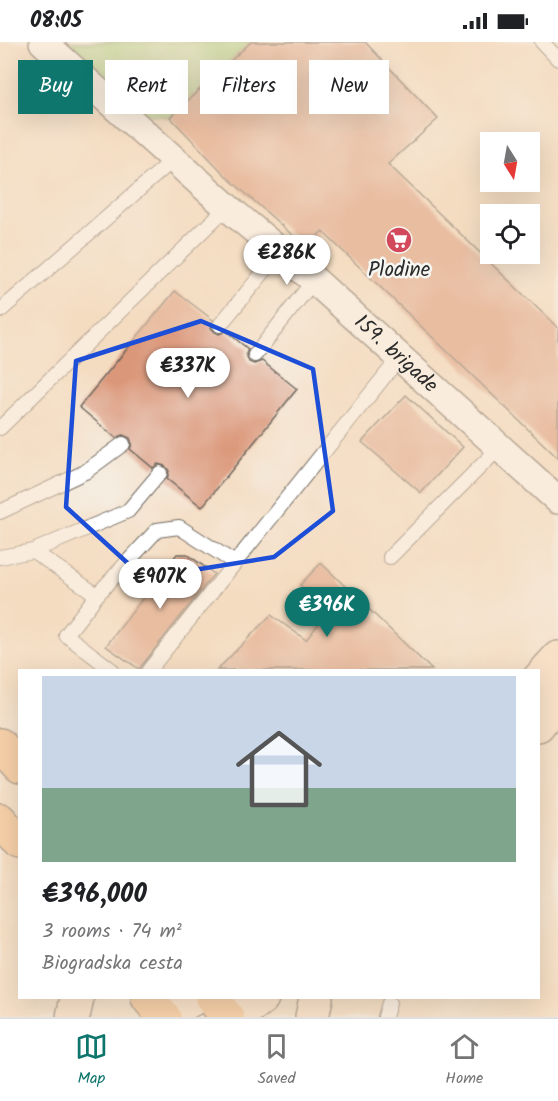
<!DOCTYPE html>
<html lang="en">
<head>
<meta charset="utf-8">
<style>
	:root { --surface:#fff; --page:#f2f2f2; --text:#202124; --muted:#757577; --line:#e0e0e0; --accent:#0f766e }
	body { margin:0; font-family:Kalam,sans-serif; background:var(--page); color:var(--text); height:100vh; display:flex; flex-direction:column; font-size:22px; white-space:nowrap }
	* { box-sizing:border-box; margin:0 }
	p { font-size:20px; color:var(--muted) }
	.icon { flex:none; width:33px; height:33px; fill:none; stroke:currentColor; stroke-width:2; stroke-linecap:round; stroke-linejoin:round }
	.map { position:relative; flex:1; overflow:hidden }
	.details { position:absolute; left:18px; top:627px; width:522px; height:330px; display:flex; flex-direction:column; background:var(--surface); border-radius:0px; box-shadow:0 6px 24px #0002 }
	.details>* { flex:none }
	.top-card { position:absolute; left:18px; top:18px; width:522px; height:54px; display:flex; gap:12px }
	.needle { width:39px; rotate:169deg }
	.fabs { position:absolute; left:480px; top:90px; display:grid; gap:12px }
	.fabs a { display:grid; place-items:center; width:60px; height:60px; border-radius:0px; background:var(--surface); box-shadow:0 6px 24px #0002; font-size:30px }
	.price { position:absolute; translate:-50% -51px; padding:0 14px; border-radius:21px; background:#fff; color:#222; font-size:20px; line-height:39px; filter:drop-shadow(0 2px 3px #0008) }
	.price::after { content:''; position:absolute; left:50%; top:36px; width:18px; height:14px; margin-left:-9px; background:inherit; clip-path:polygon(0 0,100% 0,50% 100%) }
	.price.selected { background:var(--accent); color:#fff }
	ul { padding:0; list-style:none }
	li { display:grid; align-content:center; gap:12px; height:318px; padding:0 24px }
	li+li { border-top:2px solid var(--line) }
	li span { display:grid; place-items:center; height:186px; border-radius:0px; color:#555 }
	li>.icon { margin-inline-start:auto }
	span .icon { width:108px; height:108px; fill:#fffc; stroke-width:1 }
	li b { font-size:26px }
	.chip { padding:0 21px; border-radius:0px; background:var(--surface); box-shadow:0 6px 24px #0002; font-size:21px; line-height:54px }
	.chip.selected { background:var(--accent); color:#fff }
	.status { display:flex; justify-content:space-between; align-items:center; height:42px; padding:0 30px; background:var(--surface); direction:ltr }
	.status svg { height:16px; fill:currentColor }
	.tabs { display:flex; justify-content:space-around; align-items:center; height:84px; border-top:2px solid var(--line); background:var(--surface); font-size:16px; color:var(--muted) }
	.tabs a { display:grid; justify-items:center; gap:3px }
	.tabs .selected { color:var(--accent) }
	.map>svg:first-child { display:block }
</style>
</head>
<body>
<div class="status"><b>08:05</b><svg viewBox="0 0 49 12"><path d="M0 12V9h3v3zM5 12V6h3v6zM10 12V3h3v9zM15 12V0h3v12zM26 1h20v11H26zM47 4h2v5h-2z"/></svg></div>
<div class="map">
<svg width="558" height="975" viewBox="0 0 558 975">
	<rect width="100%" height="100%" fill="#f6f6f2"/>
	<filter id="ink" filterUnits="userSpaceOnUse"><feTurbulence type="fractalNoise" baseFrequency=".0167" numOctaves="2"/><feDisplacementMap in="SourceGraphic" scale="12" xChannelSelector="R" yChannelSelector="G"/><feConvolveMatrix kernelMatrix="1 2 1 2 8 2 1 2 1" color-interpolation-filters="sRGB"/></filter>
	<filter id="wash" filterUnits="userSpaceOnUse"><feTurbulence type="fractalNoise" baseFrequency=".008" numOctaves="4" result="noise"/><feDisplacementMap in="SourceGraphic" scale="24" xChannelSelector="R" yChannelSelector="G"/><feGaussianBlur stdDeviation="1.35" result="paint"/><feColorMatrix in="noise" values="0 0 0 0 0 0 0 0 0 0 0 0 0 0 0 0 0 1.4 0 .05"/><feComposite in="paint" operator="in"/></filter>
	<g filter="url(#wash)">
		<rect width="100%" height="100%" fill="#f4dcc1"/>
		<path fill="#a4d685" stroke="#688058" stroke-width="1.5" d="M43,0h208l-81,75 -53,-7z"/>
		<g id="blocks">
			<path fill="#db9779" d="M251,0h114l73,77 -50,45 170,164v130l-236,-227 -15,17 -80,-71 -57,-60z
				M175,249l38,29 -2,8 4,4 4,2 7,-3 22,18 -2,5 3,8 5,2 8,-3 35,28 -95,118 -35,-28 2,-8 -4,-5 -7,-2 -5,4 -23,-19 2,-5 -2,-6 -7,-3 -7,3 -37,-31z
				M406,353l57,52 -42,46 -59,-51z
				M177,512h10l27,20 -75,95 -33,-23z
				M321,521l111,107h-215l54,-55 35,25 24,-31 -30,-24z"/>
		</g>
	</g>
	<g filter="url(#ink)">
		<use href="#blocks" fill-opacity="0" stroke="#716960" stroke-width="1.5"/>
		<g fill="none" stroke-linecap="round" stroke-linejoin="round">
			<defs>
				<path id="lane" d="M542,0l16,17
					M0,269l174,-152
					M220,283l61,-74
					M255,313l59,-75
					M0,386l227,-221
					M0,470l85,-40 38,-28
					M33,509l95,-40 32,-38
					M0,515l33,-6 64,44 -31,40 46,35
					M390,515l109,-109
					M97,553l60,-65 22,-3 56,36
					M149,628l251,-313
					M385,975l4,-14"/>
				<g id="street">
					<path id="s1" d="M43,0l184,165 87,73 244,220"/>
				</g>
				<path id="secondary" d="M538,638l20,-22
					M538,683l20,-26
					M73,975l4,-19
					M160,975l34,-19
					M236,975l26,-19
					M312,975l4,-19"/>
				<path id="primary" d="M0,703l20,22
					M0,778l20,23
					M148,956l16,19
					M212,956l15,19"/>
			</defs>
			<use href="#lane" stroke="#716960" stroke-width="16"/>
			<use href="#street" stroke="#716960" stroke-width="30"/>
			<use href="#secondary" stroke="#716960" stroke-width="36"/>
			<use href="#primary" stroke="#716960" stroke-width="36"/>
			<use href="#lane" stroke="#fff" stroke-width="14"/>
			<use href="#street" stroke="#fff" stroke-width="27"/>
			<use href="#secondary" stroke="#fce5cf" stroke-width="33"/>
			<use href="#primary" stroke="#f7be88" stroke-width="33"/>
		</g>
	</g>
	<path d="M0 0H558V975H0ZM201,279l112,48 20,142 -59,46 -130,21 -78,-71 10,-146z" fill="#f4dcc1" fill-opacity=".55" fill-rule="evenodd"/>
	<path fill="none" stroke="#1d4ed8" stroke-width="4.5" stroke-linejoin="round" d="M201,279l112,48 20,142 -59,46 -130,21 -78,-71 10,-146z"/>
	<defs>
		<symbol id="supermarket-disc" viewBox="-11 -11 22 22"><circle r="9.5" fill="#d1495b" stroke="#f6f6f2"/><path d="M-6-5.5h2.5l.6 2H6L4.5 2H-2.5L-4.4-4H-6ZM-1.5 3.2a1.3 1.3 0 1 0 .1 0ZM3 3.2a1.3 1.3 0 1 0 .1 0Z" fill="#fff"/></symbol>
	</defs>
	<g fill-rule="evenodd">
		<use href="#supermarket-disc" x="384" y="183" width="30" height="30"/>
	</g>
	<g text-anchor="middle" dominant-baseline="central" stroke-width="5" stroke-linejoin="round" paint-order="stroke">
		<g font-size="21" fill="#2b2b2b" stroke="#f6f6f2">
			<text x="399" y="228">Plodine</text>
		</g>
		<g font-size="21" fill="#2b2b2b" stroke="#f6f6f2">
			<text stroke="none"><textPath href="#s1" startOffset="471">159. brigade</textPath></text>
		</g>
	</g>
</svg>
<div class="fabs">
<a><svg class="needle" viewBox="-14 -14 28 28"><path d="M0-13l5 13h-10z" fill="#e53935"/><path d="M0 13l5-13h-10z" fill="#757577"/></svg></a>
<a><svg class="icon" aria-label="locate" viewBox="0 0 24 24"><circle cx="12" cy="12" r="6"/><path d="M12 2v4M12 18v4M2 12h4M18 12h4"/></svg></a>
</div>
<b class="price" style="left:287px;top:244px">€286K</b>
<b class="price" style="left:188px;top:357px">€337K</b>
<b class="price" style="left:160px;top:568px">€907K</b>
<b class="price selected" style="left:327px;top:596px">€396K</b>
<div class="top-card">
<a class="chip selected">Buy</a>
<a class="chip">Rent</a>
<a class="chip">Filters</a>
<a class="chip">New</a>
</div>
<section class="details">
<ul>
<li><span style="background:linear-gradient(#c9d6e8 60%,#7fa58c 0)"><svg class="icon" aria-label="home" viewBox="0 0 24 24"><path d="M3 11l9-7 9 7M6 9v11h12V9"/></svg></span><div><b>€396,000</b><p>3 rooms · 74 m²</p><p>Biogradska cesta</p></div></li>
</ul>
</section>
</div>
<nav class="tabs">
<a class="selected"><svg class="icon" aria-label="map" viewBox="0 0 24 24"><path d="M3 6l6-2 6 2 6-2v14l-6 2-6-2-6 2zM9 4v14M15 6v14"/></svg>Map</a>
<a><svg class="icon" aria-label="saved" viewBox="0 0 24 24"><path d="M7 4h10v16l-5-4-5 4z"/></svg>Saved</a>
<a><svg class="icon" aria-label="home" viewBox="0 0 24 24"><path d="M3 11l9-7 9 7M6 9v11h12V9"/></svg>Home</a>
</nav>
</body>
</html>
